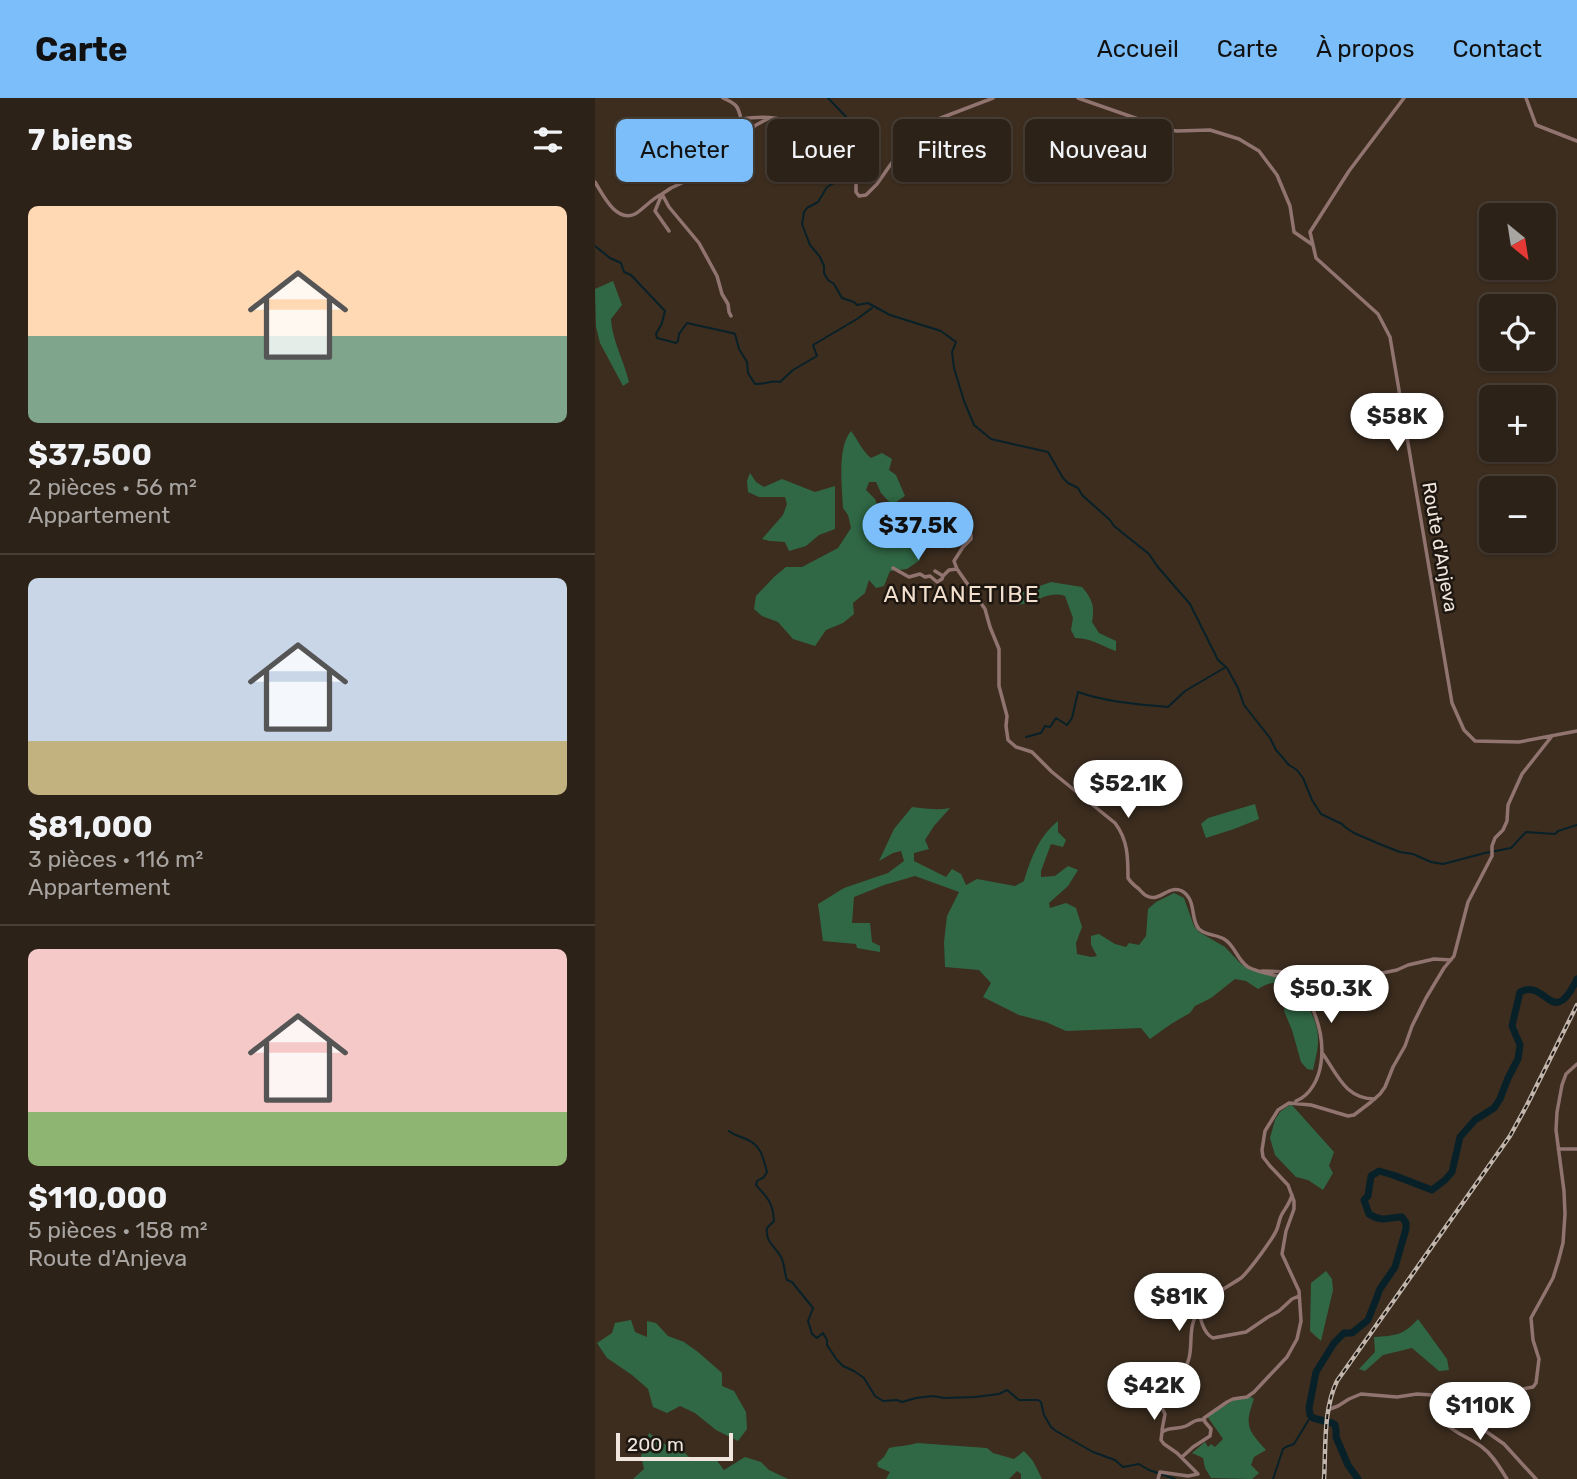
<!DOCTYPE html>
<html lang="fr">
<head>
<meta charset="utf-8">
<style>
	:root { --surface:#2d2217; --page:#352a20; --text:#f1f3f6; --muted:#a7a4a1; --line:#483f36; --accent:#7cbef9 }
	body { margin:0; font-family:Rubik,sans-serif; background:var(--page); color:var(--text); height:100vh; display:flex; flex-direction:column; font-size:26px; white-space:nowrap }
	* { box-sizing:border-box; margin:0 }
	p { font-size:23px; color:var(--muted) }
	.icon { flex:none; width:38px; height:38px; fill:none; stroke:currentColor; stroke-width:2; stroke-linecap:round; stroke-linejoin:round }
	.map { position:relative; flex:1; overflow:hidden }
	.panel { display:flex; flex-direction:column; background:var(--surface); width:595px }
	.panel>* { flex:none }
	.banner { position:absolute; left:21px; top:21px; width:665px; height:63px; display:flex; gap:14px }
	.needle { width:46px; rotate:150deg }
	.controls { position:absolute; left:884px; top:105px; display:grid; gap:14px }
	.controls a { display:grid; place-items:center; width:77px; height:77px; border-radius:10px; background:var(--surface); box-shadow:0 2px 5px #0004,0 0 0 2px var(--line); font-size:35px }
	.scale { position:absolute; left:21px; bottom:18px; width:117px; box-sizing:border-box; padding-left:7px; border:4px solid #f1e6dd; border-top:0; font-size:19px; line-height:24px; white-space:nowrap; color:#f1e6dd; -webkit-text-stroke:5px #1e1711; paint-order:stroke }
	.price { position:absolute; translate:-50% -60px; padding:0 16px; border-radius:24px; background:#fff; color:#222; font-size:23px; line-height:46px; filter:drop-shadow(0 2px 4px #0008) }
	.price::after { content:''; position:absolute; left:50%; top:42px; width:21px; height:16px; margin-left:-10px; background:inherit; clip-path:polygon(0 0,100% 0,50% 100%) }
	.price.active { background:var(--accent); color:#111 }
	ul { padding:0; list-style:none }
	li { display:grid; align-content:center; gap:14px; height:371px; padding:0 28px }
	li+li { border-top:2px solid var(--line) }
	li span { display:grid; place-items:center; height:217px; border-radius:10px; color:#555 }
	li>.icon { margin-inline-start:auto }
	span .icon { width:126px; height:126px; fill:#fffc; stroke-width:1 }
	li b { font-size:30px }
	h2 { display:flex; justify-content:space-between; align-items:center; height:84px; padding:0 28px; font-size:30px }
	.chip { padding:0 24px; border-radius:10px; background:var(--surface); box-shadow:0 2px 5px #0004,0 0 0 2px var(--line); font-size:24px; line-height:63px }
	.chip.active { background:var(--accent); color:#111 }
	header { display:flex; align-items:center; gap:42px; box-sizing:border-box; height:98px; padding:0 35px; background:var(--accent); color:#111 }
	header strong { font-size:33px }
	nav { display:flex; gap:38px; margin-inline-start:auto; font-size:24px }
	main { display:flex; flex:1; min-height:0 }
	.map>svg:first-child { display:block }
</style>
</head>
<body>
<header>
<strong>Carte</strong>
<nav><a>Accueil</a><a>Carte</a><a>À propos</a><a>Contact</a></nav>
</header>
<main>
<section class="panel">
<h2>7 biens<svg class="icon" aria-label="filters" viewBox="0 0 24 24"><path d="M4 7h16M4 17h16"/><circle cx="9" cy="7" r="2"/><circle cx="15" cy="17" r="2"/></svg></h2>
<ul>
<li><span style="background:linear-gradient(#ffd9b3 60%,#7fa58c 0)"><svg class="icon" aria-label="home" viewBox="0 0 24 24"><path d="M3 11l9-7 9 7M6 9v11h12V9"/></svg></span><div><b>$37,500</b><p>2 pièces · 56 m²</p><p>Appartement</p></div></li>
<li><span style="background:linear-gradient(#c9d6e8 75%,#c2b280 0)"><svg class="icon" aria-label="home" viewBox="0 0 24 24"><path d="M3 11l9-7 9 7M6 9v11h12V9"/></svg></span><div><b>$81,000</b><p>3 pièces · 116 m²</p><p>Appartement</p></div></li>
<li><span style="background:linear-gradient(#f6c9c9 75%,#8fb573 0)"><svg class="icon" aria-label="home" viewBox="0 0 24 24"><path d="M3 11l9-7 9 7M6 9v11h12V9"/></svg></span><div><b>$110,000</b><p>5 pièces · 158 m²</p><p>Route d'Anjeva</p></div></li>
</ul>
</section>
<div class="map">
<svg width="982" height="1381" viewBox="0 0 982 1381">
	<rect width="100%" height="100%" fill="#3c2d1f"/>
	<path fill="#306845" d="M18,183l9,24 -11,14c1,21 13,42 18,63l-6,4 -23,-43 -4,-16 -1,-38z
		M256,333c7,9 11,20 20,27l11,-5 10,6 -3,11 7,5 9,21 -13,9 -11,-12 -5,-11h-7l-3,8 9,9 5,13 6,5 10,3 21,27 3,13 -13,9 -17,2 -6,15 -8,2 -7,-8 -4,13 -12,10 1,11 -11,9 -17,7 -11,16 -22,-7 -15,-17 -16,-6 -8,-7 2,-13 18,-19 12,-10h16l36,-19 13,-20 -3,-13 -5,-7c-1,-21 -6,-61 8,-77z
		M155,375l6,9 8,5 18,-8 33,13 20,-6v43l-16,6 -13,11 -17,5 -4,-9 -15,-1 -8,-2 21,-24 4,-11 -2,-7h-26l-11,-5 -1,-11z
		M456,484l31,5c10,12 13,19 10,35l7,11 17,8v10c-17,-6 -22,-12 -41,-13l-4,-8 2,-12 -8,-22c-19,-6 -27,7 -43,8 -6,1 -12,-1 -18,-2l10,-2 3,-6z
		M660,706l4,15 -25,10 -28,9 -5,-14 7,-6z
		M317,709c13,1 25,4 38,1l-16,18 -9,14 4,9 -15,4v8l32,16 6,-8 9,5 5,11 11,-6 38,7 9,-5c7,-23 15,-45 34,-60v11l8,8 -3,7 -12,-3 -10,27v6l14,-1 13,-10 10,4 -10,16 -19,17 1,5 16,-5 10,5 6,19 -6,16 1,11 14,3 6,-1 -6,-11v-9l8,-2 16,10 11,3 3,-4 10,2 7,-9 2,-27 8,-7 18,-9 10,5 10,28 5,6 26,15 17,18 18,8 27,2c12,20 32,40 31,66 0,9 -3,20 -5,29l-6,-1 -6,-7 -9,-32 -8,-19 4,-23c-12,-8 -18,-6 -30,1l-12,-8 -11,-2 -24,19 -16,8 -5,7 -19,11 -21,15 -9,-11 -75,3 -20,-9 -27,-7 -36,-18 8,-14 -12,-13 -34,-3 -1,-25 3,-26 12,-24 -44,-16 -31,9 -30,12 -2,26h18l2,19 8,4v6l-23,-4 -1,-4 -33,-3 -5,-37 26,-16 44,-15 16,-12 -3,-10 -8,2 -14,8 15,-32z
		M696,1006l43,48 -5,14 4,7 -10,17 -15,-10 -12,-3 -21,-22 -5,-17 5,-18 5,-8z
		M731,1173l6,8 1,11 -12,51 -11,-10 1,-48z
		M823,1221l29,40 2,11 -10,1 -27,-23 -29,7 -18,16 -6,-2 16,-17 -1,-15c21,-1 30,-2 44,-18z
		M36,1222l4,12 12,5v-16l9,2 12,13 16,6 14,10 24,21v13l12,5 12,21 1,17 -9,12 -22,-11 -21,-17 -15,-7 -13,7 -14,-6 -5,-18 -16,-14 -25,-17 -10,-15 15,-10 3,-10z
		M656,1299l3,2c-10,27 -6,31 12,51l-12,7 -3,8 8,8 -7,6 -41,-1 -6,-10 -2,-10 -11,-5 13,-11 3,5 3,-3 4,3 8,-8 -16,-23 29,-17z
		M54,1335l17,12 13,2 13,13 23,-2 9,12 21,-13 16,5 8,8 19,9h-155l11,-10 -3,-13z
		M322,1345l70,5 6,5 21,6 10,-8 9,10 9,18h-21v-5l-4,-3 -8,8h-123l4,-7 -12,-5 -1,-4 7,-6 5,-9c10,-2 18,-2 28,-5z"/>
	<g fill="none" stroke-linecap="round" stroke-linejoin="round">
		<path stroke="#082128" stroke-width="2" d="M233,0l25,26 2,6 -3,16c-25,14 -6,13 -8,31l-17,10 -9,15 -11,6 -3,4 -2,12 8,21 10,12 4,9v7l4,7 6,4 8,14 12,4 3,3 11,-2 22,12 51,16 15,11 -4,10 2,16 10,33 10,24 17,14 57,13 15,26 5,5 10,5 4,7 28,25 4,6 35,28 8,12 33,38 28,56 9,8 11,20 6,17 26,33 6,12 13,15 8,5 6,8 9,22 9,14 21,10 3,3 9,6 28,12 18,7 13,2 18,8 12,2 42,-11 26,-5 15,-16 29,2 3,-3 19,-6
			M0,148l15,12 11,5 3,9 7,3 34,36 -3,12 -6,11 1,4 19,5 2,-2 1,-7 8,-11 45,10 3,1 4,15 8,13 1,11 7,11c9,1 16,-4 25,-2l13,-12 24,-14 -4,-11 44,-26 15,-11
			M431,639l15,-4 4,-7 5,1 6,-9 11,7 5,-7 6,-26c28,10 59,12 90,15l17,-16 41,-24
			M134,1033c6,5 10,5 17,8 15,6 17,18 21,33l-3,5 -7,4 -1,4c12,13 17,18 18,36l-7,7c-2,14 8,18 14,29 4,7 3,16 6,23l5,2 21,26 -5,13 4,13 5,4 6,-5 4,7v5l10,15 6,6 11,5 10,7 11,18 8,5 14,-1 5,2 14,-4 17,-2 11,2 31,-1 24,-3 8,-4 12,10h19l3,2 3,13 7,12 5,4 37,21 22,8 8,7 16,-3 10,6 26,9
			M678,1381l10,-30 3,-2 8,-3 17,-28"/>
		<path stroke="#082128" stroke-width="7" d="M763,1381l-10,-14 -12,-28v-7l-1,-5 -3,-2 -19,-5 -3,-3 -1,-7 7,-36 18,-29 10,-10h8l16,-13 12,-31 15,-22 11,-38v-6l-4,-6c-14,0 -19,6 -33,-3l-5,-14 4,-4 3,-20 8,-5 14,4 39,15 13,-10 7,-8 8,-35 15,-17 19,-12 6,-9 8,-21 10,-19 2,-14 -8,-19 8,-34c27,-14 32,39 57,-13"/>
		<path stroke="#91746f" stroke-width="3.5" d="M128,0c13,6 15,7 18,21 37,-6 59,1 81,32l28,3 6,6v32l3,4 7,-1 11,-11 23,-33 33,-30 60,-23
			M483,0l63,22 22,9 14,2 33,-1 29,9 20,12 18,24 13,31 4,26 19,13
			M809,0l-55,73 -39,61 6,26 62,56 12,23 62,366 12,27 11,11 44,1 58,-11
			M931,0l10,27 41,16
			M0,84c8,13 21,41 40,32 9,-5 16,-15 27,-20l7,13 30,36 18,33 5,18 6,10 1,8 2,4
			M74,133l-14,-20 7,-17 9,-6 13,-6 18,-3 7,-3 7,-9 20,-8 2,-4 2,-10 5,-10 11,-10 13,-7
			M298,470l16,9 11,-3 5,3 5,-1 7,6 5,-3 1,-3
			M362,471l-3,-8 9,-14 8,-8v-4l-9,-17
			M340,473l8,5 6,-6 8,-1 28,40 5,18 9,22v37l8,30 -1,10 2,14 8,7 16,5 20,20 63,51c13,17 13,35 13,55 3,5 7,8 11,11 3,3 5,6 8,7 12,7 22,-12 35,-5 15,9 8,29 17,38 7,7 17,5 25,10 11,6 13,21 24,28 13,7 29,7 41,14 25,14 36,55 32,82 -2,15 -10,32 -25,38
			M667,873l28,1 35,-1 14,7h19l39,-8 11,-5 26,-6 17,1
			M728,956c15,22 23,45 52,45
			M963,1051h19
			M697,1097c-2,8 -6,12 -10,19 -3,5 -3,10 -5,15 -4,10 -28,42 -36,49 -7,5 -38,22 -40,27 -4,10 3,29 12,33l33,-6 22,-15 11,-6 13,-12 7,-3
			M586,1276c18,-22 2,-44 19,-64
			M735,1311l8,-3 11,-7 12,-5 36,3 20,-3 15,1 6,5 7,9 19,7 40,28 32,35
			M567,1332l3,-16 -3,-6 9,-11
			M587,1359l11,-10 17,-11 1,-7 -6,-7 -1,-4 23,-16 6,-3 14,-2 7,-5 33,-35 10,-18 4,-18 -2,-30 -17,-37 4,-23 8,-22v-8l-6,-16 -18,-19 -7,-9 -1,-7 3,-19 13,-21 11,-7 22,2 37,11 6,-1 17,-13 9,-8 5,-7 8,-20 12,-21 7,-20 14,-28 18,-30 10,-12 14,-54 24,-46v-10l3,-8 8,-8 4,-9 1,-16 14,-31 30,-38
			M563,1381l2,-7 28,4 10,-2 -21,-21 -13,-9 -3,-4 1,-8c8,-6 15,-2 24,-6 8,-4 9,-7 18,-6
			M912,1381c-7,-11 -14,-24 -25,-32 -23,-17 -39,-13 -44,-47l3,-4h8l30,6 18,-1 21,-11 15,-3 3,-4 3,-24 -6,-19 -2,-22 22,-40 5,-16 5,-19 2,-29 -1,-23 -8,-61 1,-18 5,-27 4,-11 11,-10"/>
		<defs>
			<path id="rail" d="M729,1381c2,-32 -1,-69 13,-98l173,-245 17,-31 50,-100"/>
		</defs>
		<use href="#rail" stroke="#c2b6ac" stroke-width="4.5"/>
		<use href="#rail" stroke="#1e1711" stroke-width="2" stroke-dasharray="5" stroke-linecap="butt"/>
	</g>
	<g text-anchor="middle" dominant-baseline="central" stroke-width="5" stroke-linejoin="round" paint-order="stroke">
		<g font-size="19" fill="#f1e6dd" stroke="#1e1711">
			<text transform="translate(845 449) rotate(80)">Route d'Anjeva</text>
		</g>
		<g font-size="23" letter-spacing="2" fill="#f3dfcd" stroke="#1e1711">
			<text x="367" y="496">ANTANETIBE</text>
		</g>
	</g>
</svg>
<div class="controls">
<a><svg class="needle" viewBox="-14 -14 28 28"><path d="M0-13l5 13h-10z" fill="#e53935"/><path d="M0 13l5-13h-10z" fill="#a7a4a1"/></svg></a>
<a><svg class="icon" aria-label="locate" viewBox="0 0 24 24"><circle cx="12" cy="12" r="6"/><path d="M12 2v4M12 18v4M2 12h4M18 12h4"/></svg></a>
<a>+</a>
<a>−</a>
</div>
<div class="scale">200 m</div>
<b class="price" style="left:802px;top:355px">$58K</b>
<b class="price active" style="left:323px;top:464px">$37.5K</b>
<b class="price" style="left:533px;top:722px">$52.1K</b>
<b class="price" style="left:736px;top:927px">$50.3K</b>
<b class="price" style="left:584px;top:1235px">$81K</b>
<b class="price" style="left:559px;top:1324px">$42K</b>
<b class="price" style="left:885px;top:1344px">$110K</b>
<div class="banner">
<a class="chip active">Acheter</a>
<a class="chip">Louer</a>
<a class="chip">Filtres</a>
<a class="chip">Nouveau</a>
</div>
</div>
</main>
</body>
</html>
